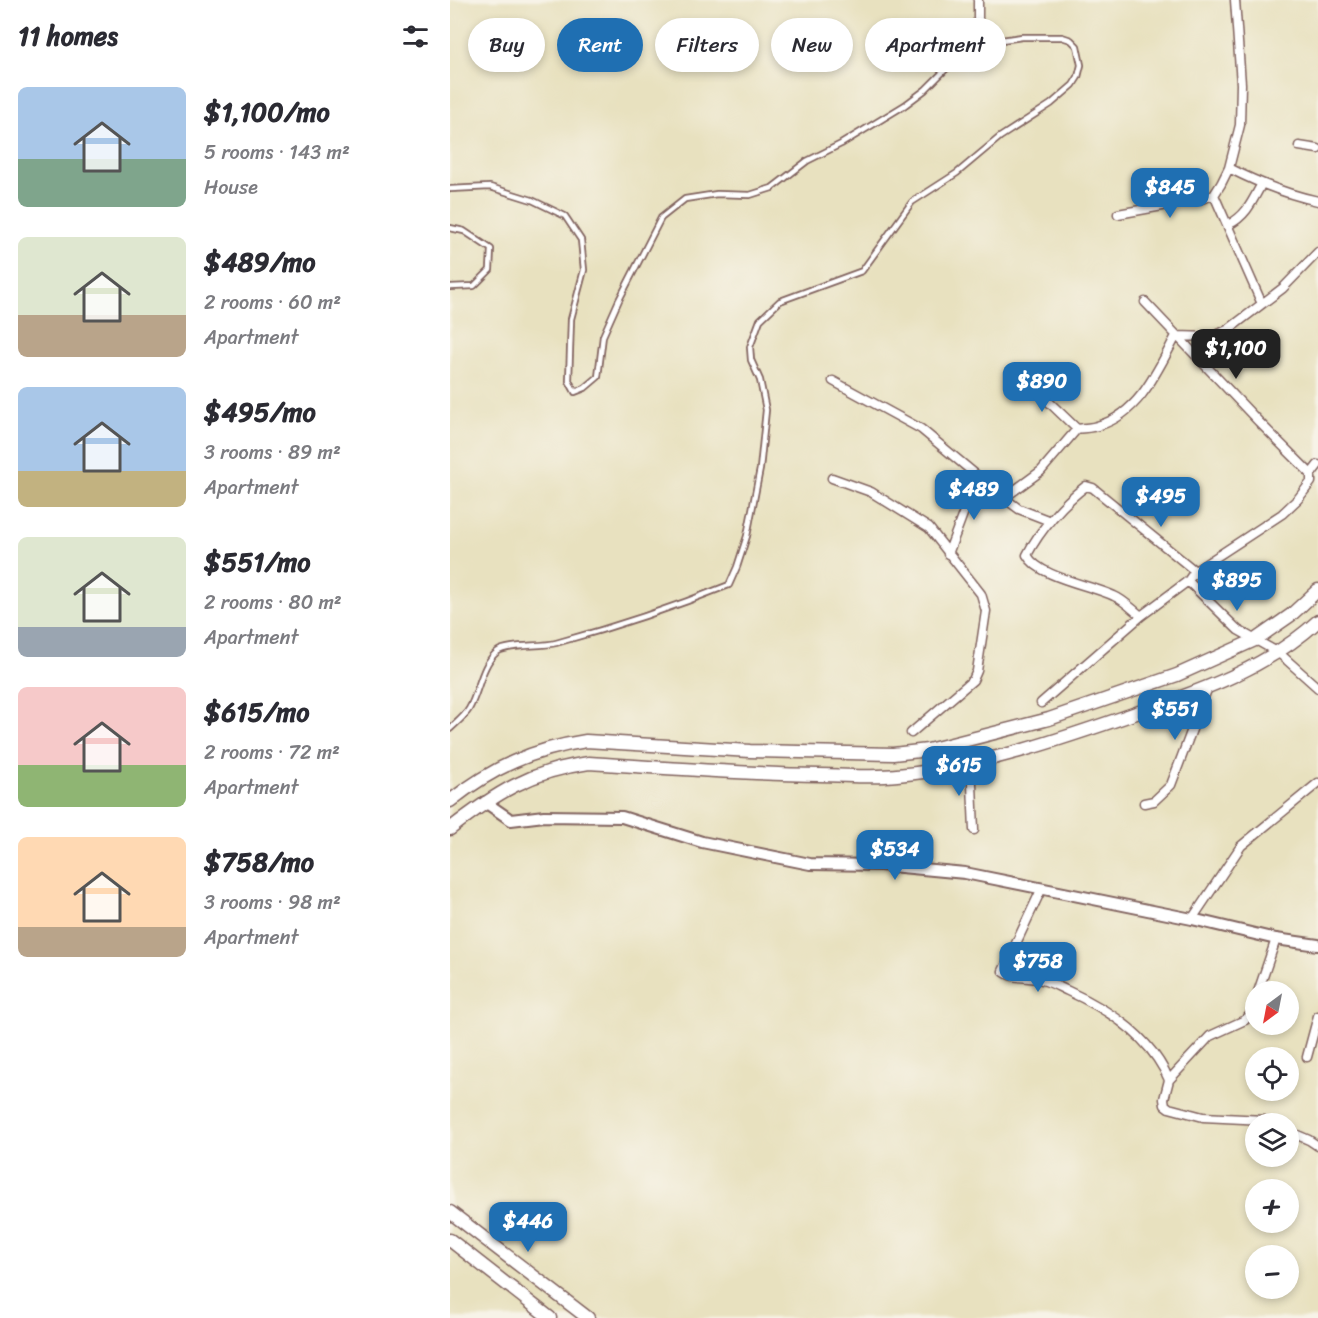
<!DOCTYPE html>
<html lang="en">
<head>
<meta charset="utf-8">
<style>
	:root { --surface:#fff; --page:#f2f2f3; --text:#2b2b33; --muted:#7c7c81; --accent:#1f6fb2 }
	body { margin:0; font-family:Sriracha,sans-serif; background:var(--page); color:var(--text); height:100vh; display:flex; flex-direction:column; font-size:22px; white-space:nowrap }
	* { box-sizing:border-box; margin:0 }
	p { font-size:20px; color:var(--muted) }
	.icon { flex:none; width:33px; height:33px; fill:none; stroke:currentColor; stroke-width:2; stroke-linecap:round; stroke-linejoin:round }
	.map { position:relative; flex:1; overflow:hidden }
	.side { display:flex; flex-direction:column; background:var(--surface); width:450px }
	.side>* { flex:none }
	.guide { position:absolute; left:18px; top:18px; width:570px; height:54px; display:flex; gap:12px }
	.needle { width:39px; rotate:212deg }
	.buttons { position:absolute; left:795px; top:981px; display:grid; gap:12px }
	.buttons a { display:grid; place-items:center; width:54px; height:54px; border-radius:50%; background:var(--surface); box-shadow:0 3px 9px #0003; font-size:30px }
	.price { position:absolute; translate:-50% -51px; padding:0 14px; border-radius:12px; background:var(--accent); color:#fff; font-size:20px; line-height:39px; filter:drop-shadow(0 2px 3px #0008) }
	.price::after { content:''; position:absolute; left:50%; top:36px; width:18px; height:14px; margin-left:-9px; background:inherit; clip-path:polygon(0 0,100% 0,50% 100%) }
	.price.selected { background:#222; color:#fff }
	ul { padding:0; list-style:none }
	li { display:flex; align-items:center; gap:18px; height:150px; padding:0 18px }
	li span { display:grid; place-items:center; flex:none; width:168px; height:120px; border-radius:9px; color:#555 }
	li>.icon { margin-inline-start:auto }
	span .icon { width:72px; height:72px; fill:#fffc; stroke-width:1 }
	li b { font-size:26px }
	h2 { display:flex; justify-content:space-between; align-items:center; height:72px; padding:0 18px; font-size:26px }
	.pill { padding:0 21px; border-radius:27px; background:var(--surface); box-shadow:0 3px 9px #0003; font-size:21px; line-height:54px }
	.pill.selected { background:var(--accent); color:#fff }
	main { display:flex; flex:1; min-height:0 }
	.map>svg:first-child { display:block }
</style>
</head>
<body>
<main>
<section class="side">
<h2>11 homes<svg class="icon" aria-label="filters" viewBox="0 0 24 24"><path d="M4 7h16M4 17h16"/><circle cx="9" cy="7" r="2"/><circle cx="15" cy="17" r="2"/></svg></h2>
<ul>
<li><span style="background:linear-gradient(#a9c7e8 60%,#7fa58c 0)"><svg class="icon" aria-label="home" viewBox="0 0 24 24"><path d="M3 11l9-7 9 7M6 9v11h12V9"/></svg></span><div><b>$1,100/mo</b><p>5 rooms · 143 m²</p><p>House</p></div></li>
<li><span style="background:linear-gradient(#dfe7d0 65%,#b9a48a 0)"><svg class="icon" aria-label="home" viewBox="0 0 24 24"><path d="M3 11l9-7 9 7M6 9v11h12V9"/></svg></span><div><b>$489/mo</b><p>2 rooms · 60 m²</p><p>Apartment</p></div></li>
<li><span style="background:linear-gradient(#a9c7e8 70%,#c2b280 0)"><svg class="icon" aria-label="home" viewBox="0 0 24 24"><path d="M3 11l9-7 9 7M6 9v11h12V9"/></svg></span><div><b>$495/mo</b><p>3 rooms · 89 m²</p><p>Apartment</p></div></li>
<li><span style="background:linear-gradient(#dfe7d0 75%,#9aa5b1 0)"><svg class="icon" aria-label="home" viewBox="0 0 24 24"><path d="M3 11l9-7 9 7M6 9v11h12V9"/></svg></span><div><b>$551/mo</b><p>2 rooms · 80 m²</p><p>Apartment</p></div></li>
<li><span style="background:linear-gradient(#f6c9c9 65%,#8fb573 0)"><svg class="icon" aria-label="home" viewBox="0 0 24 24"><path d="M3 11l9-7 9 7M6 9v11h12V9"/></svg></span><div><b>$615/mo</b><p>2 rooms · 72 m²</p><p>Apartment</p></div></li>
<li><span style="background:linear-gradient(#ffd9b3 75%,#b9a48a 0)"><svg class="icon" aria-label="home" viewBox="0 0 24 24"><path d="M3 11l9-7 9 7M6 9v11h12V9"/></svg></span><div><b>$758/mo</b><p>3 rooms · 98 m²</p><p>Apartment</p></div></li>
</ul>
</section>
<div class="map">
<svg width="868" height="1318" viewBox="0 0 868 1318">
	<rect width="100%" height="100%" fill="#f7f3e8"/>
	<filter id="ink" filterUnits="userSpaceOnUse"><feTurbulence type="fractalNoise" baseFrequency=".0167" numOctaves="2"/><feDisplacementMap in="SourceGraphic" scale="12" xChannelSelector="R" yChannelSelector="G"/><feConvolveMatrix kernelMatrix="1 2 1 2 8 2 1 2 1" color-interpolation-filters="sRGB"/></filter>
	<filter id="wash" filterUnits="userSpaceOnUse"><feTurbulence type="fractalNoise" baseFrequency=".008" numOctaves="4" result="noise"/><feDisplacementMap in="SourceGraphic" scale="24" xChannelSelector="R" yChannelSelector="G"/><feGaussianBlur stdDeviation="1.35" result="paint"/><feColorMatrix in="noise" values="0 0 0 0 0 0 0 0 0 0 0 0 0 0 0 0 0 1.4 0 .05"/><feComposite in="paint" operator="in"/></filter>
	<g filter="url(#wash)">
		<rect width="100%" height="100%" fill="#e8e1bf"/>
	</g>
	<g filter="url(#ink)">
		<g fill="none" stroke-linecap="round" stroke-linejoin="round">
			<defs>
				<path id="service" d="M0,189l40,-2 42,13 33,16 16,24 3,30 -13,49 -2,62 6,11 10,-4 13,-11 5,-41 16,-36 42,-82 24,-19 32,-5 33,1 22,-7 35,-27 34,-17 64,-39 20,-15 26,-26 37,-22 34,-5h40l9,3 6,6 4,19 -3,12 -5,8 -22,19 -51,33 -43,36 -45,29 -50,69 -82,30 -20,19 -10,27 1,13 9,20 6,30 -6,59 -13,67 -10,31 -8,18c-57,23 -114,42 -173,58 -15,4 -49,1 -59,9 -16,13 -18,40 -28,57 -4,7 -13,14 -19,20
					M0,228l14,3 27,18 -1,21 -16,16 -24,1"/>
				<path id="minor" d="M528,0v47
					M849,146l19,3
					M779,168c29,15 57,26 89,33
					M764,195l48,109
					M668,214l83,-15 13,-4 7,-11 8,-16 11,-43 1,-41 -6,-84
					M778,225c18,-9 24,-23 33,-40
					M695,302l114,120 52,52
					M575,379l52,50
					M383,381l88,48 83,69 15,11 31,12
					M382,478l39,14 58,36 52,66 5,17 -9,60 -4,9 -62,53
					M554,498l37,-27 36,-42c7,-1 16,-1 23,-4 40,-12 58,-56 76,-89l36,1 17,-8 54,-41 35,-36
					M498,554l21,-56 13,-20
					M738,581l50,49 41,23 39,35
					M691,616c-9,-7 -17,-16 -27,-20 -22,-11 -75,-18 -87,-41 13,-25 35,-51 59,-69l7,2 102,83
					M591,703l100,-87 47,-35 7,-10 87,-57 16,-15 13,-17v-8l7,-9
					M521,762l3,68
					M694,803l10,-2 17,-16 37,-98
					M592,888l-39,83c10,9 26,5 39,9 9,2 17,7 26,11 40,18 83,46 101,89
					M742,919l49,-73 77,-63
					M808,992l18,-53
					M806,998l-6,17 -5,5 -35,16 -41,44 -5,19 1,6 4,3 34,9 61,3 8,4
					M857,1057l11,-41
					M838,1131l21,9 9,6"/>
				<path id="tertiary" d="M35,802l26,18 33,-4 78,1 80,25 108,22 70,1 85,8 227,46 84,20 42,6"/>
				<path id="secondary" d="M0,801c42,-33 83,-52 136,-60l164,10 143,3 35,-4 121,-31 128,-44 78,-35 36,-25 27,-25
					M0,829c46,-36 80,-58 139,-66 77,5 154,11 231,12 25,0 52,3 77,0 82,-7 168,-37 245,-64 64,-22 126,-44 176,-90
					M0,1212l138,106
					M0,1240l100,78"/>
			</defs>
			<use href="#service" stroke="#81635f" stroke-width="8"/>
			<use href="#minor" stroke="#81635f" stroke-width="11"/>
			<use href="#tertiary" stroke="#81635f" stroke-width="14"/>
			<use href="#secondary" stroke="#81635f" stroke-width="15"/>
			<use href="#service" stroke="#fff" stroke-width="4.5"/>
			<use href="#minor" stroke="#fff" stroke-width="8"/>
			<use href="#tertiary" stroke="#fff" stroke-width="10"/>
			<use href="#secondary" stroke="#fff" stroke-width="12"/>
		</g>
	</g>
</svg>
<div class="buttons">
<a><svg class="needle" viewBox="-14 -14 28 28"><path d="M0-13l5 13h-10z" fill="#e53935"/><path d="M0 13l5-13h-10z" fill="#7c7c81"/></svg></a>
<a><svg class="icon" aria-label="locate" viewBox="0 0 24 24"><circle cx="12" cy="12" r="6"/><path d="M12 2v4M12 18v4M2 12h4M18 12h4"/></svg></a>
<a><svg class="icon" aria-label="layers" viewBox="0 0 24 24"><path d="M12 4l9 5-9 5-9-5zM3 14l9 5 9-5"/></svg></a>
<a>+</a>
<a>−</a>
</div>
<b class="price" style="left:720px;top:219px">$845</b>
<b class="price selected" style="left:786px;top:380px">$1,100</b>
<b class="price" style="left:592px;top:413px">$890</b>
<b class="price" style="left:524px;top:521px">$489</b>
<b class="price" style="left:711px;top:528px">$495</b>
<b class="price" style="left:787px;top:612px">$895</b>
<b class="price" style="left:725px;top:741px">$551</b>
<b class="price" style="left:509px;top:797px">$615</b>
<b class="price" style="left:445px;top:881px">$534</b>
<b class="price" style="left:588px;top:993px">$758</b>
<b class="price" style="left:78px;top:1253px">$446</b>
<div class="guide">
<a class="pill">Buy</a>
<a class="pill selected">Rent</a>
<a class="pill">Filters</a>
<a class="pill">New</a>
<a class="pill">Apartment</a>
</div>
</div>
</main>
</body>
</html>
